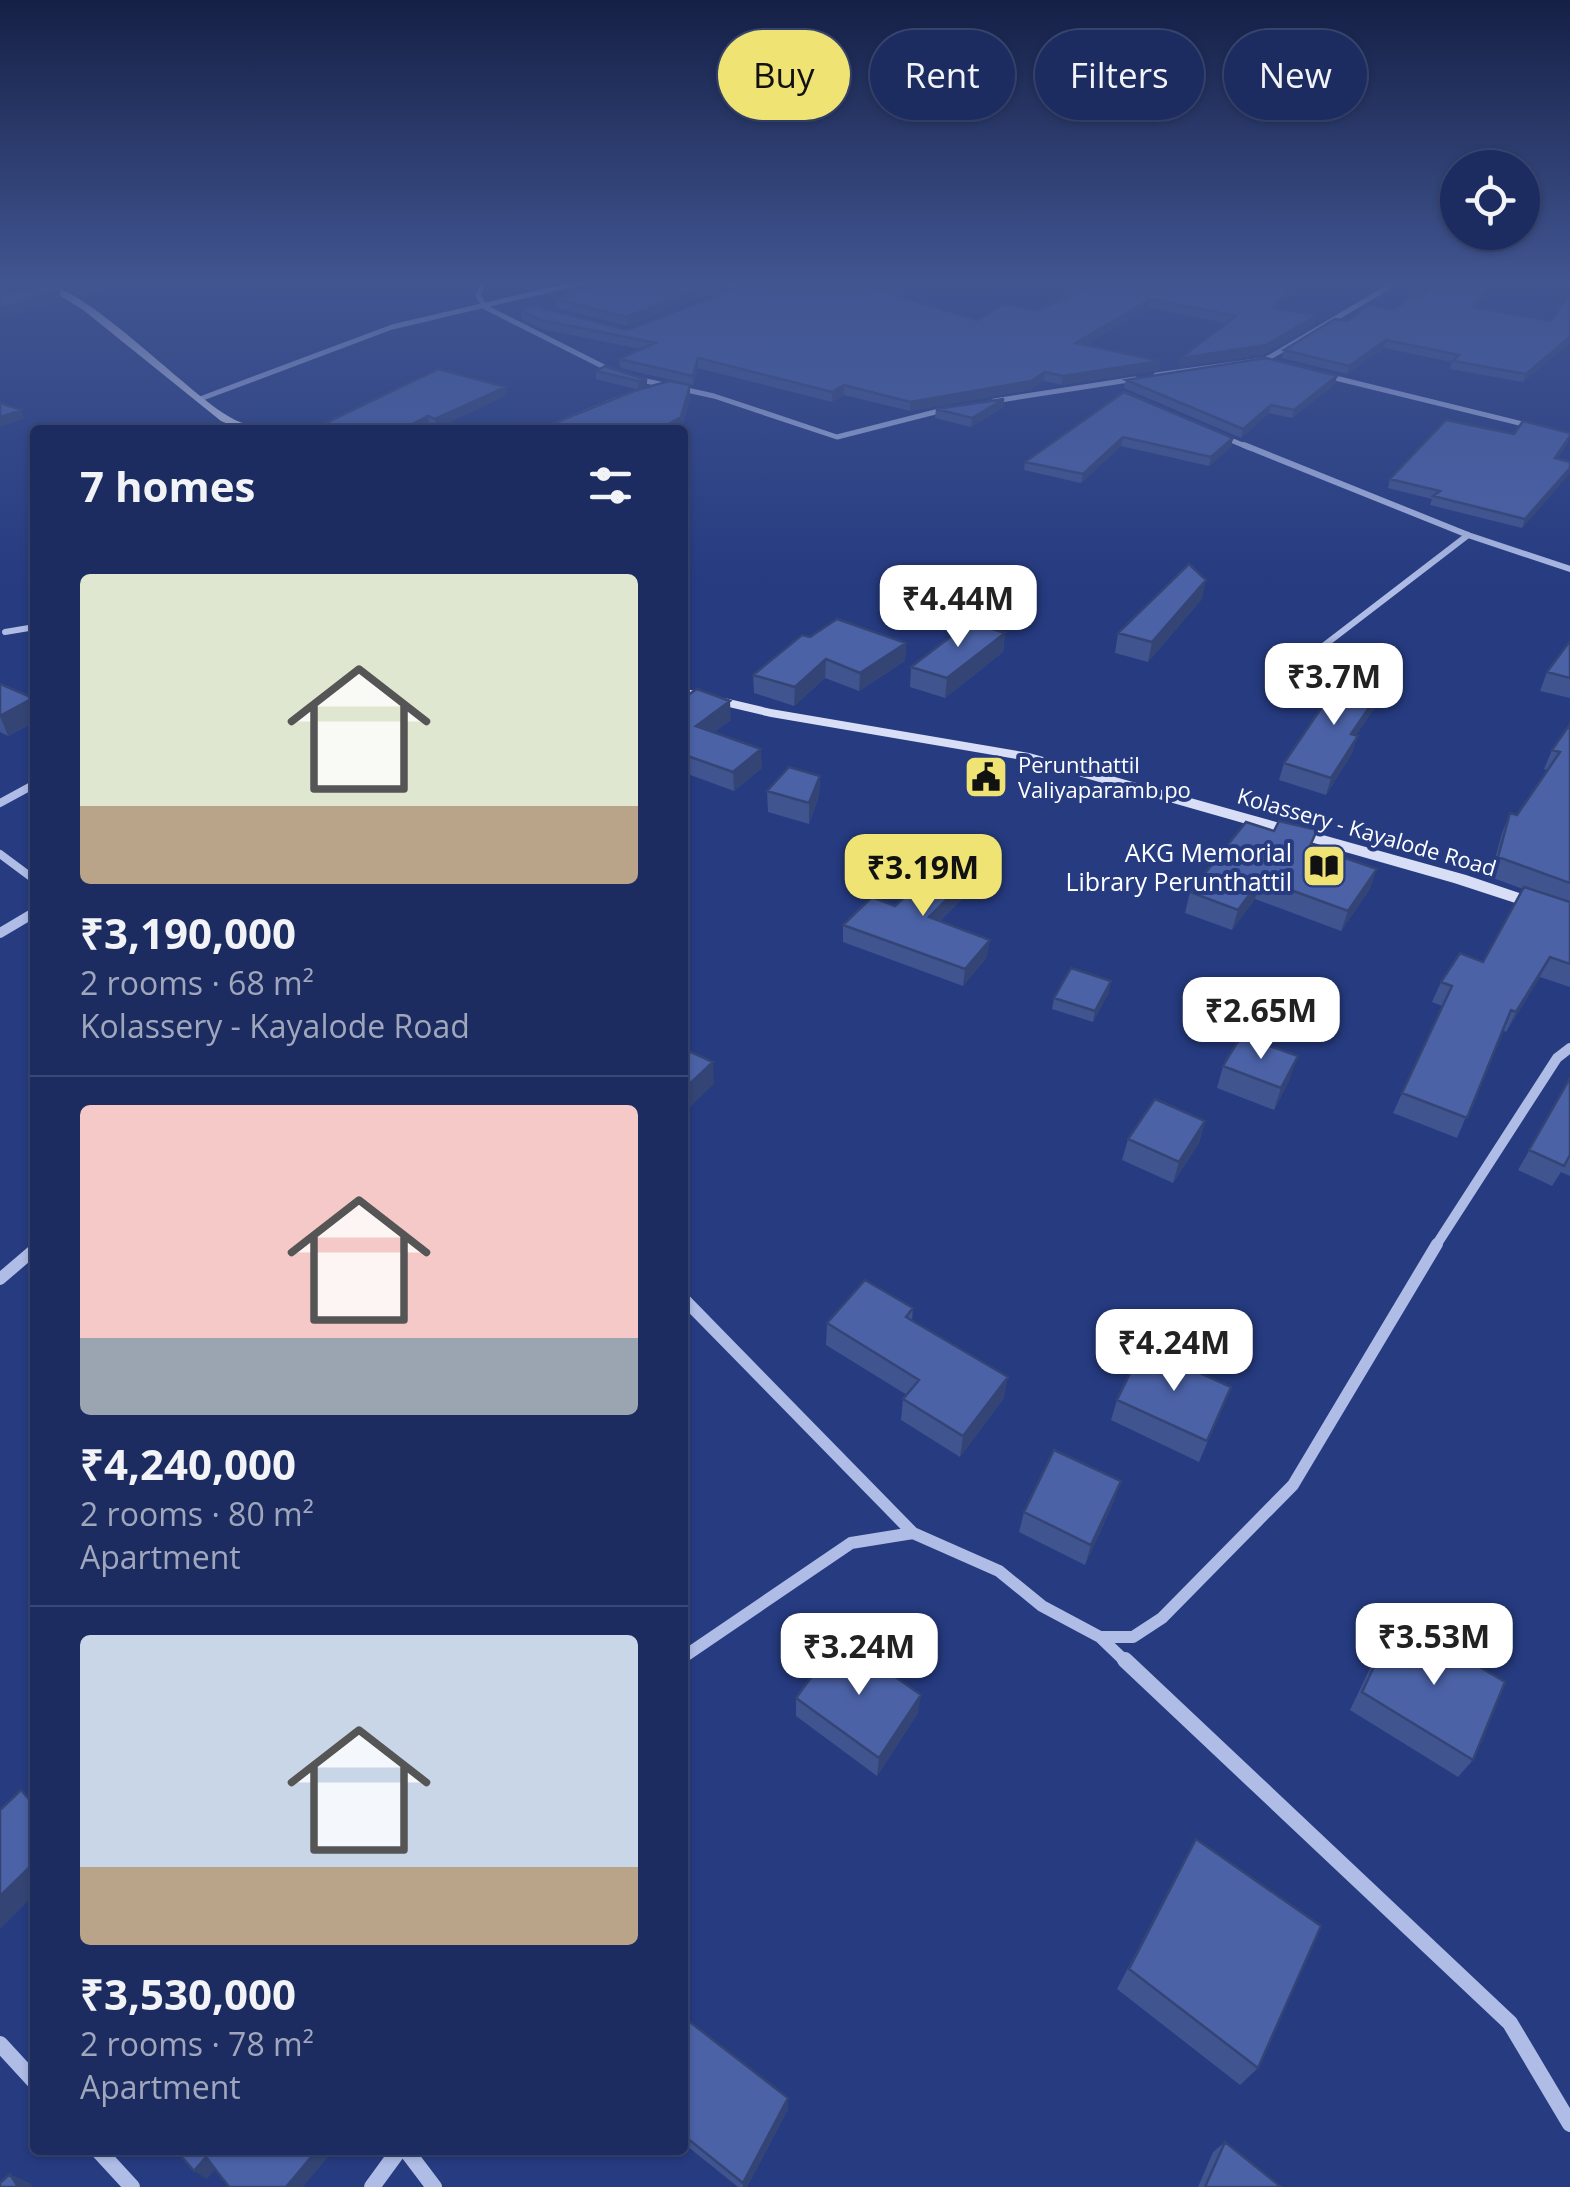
<!DOCTYPE html>
<html lang="en">
<head>
<meta charset="utf-8">
<style>
	:root { --surface:#1c2c60; --page:#293869; --text:#f1f3f6; --muted:#a0a7bd; --line:#3a4875; --accent:#efe473 }
	body { margin:0; font-family:"Open Sans",sans-serif; background:var(--page); color:var(--text); height:100vh; display:flex; flex-direction:column; font-size:38px; white-space:nowrap }
	* { box-sizing:border-box; margin:0 }
	p { font-size:32px; color:var(--muted) }
	.icon { flex:none; width:55px; height:55px; fill:none; stroke:currentColor; stroke-width:2; stroke-linecap:round; stroke-linejoin:round }
	.map { position:relative; flex:1; overflow:hidden }
	.details { position:absolute; left:30px; top:425px; width:658px; height:1730px; display:flex; flex-direction:column; background:var(--surface); border-radius:10px; box-shadow:0 2px 8px #0004,0 0 0 2px var(--line) }
	.details>* { flex:none }
	.top-card { position:absolute; left:718px; top:30px; width:702px; height:90px; display:flex; gap:20px }
	.controls { position:absolute; left:1440px; top:150px; display:grid; gap:20px }
	.controls a { display:grid; place-items:center; width:100px; height:100px; border-radius:50%; background:var(--surface); box-shadow:0 2px 8px #0004,0 0 0 2px var(--line); font-size:50px }
	.price { position:absolute; translate:-50% -85px; padding:0 22px; border-radius:20px; background:#fff; color:#222; font-size:32px; line-height:65px; filter:drop-shadow(0 2px 5px #0008) }
	.price::after { content:''; position:absolute; left:50%; top:60px; width:30px; height:22px; margin-left:-15px; background:inherit; clip-path:polygon(0 0,100% 0,50% 100%) }
	.price.selected { background:var(--accent); color:#111 }
	ul { padding:0; list-style:none }
	li { display:grid; align-content:center; gap:20px; height:530px; padding:0 50px }
	li+li { border-top:2px solid var(--line) }
	li span { display:grid; place-items:center; height:310px; border-radius:10px; color:#555 }
	li>.icon { margin-inline-start:auto }
	span .icon { width:180px; height:180px; fill:#fffc; stroke-width:1 }
	li b { font-size:42px }
	h2 { display:flex; justify-content:space-between; align-items:center; height:120px; padding:0 50px; font-size:42px }
	.chip { padding:0 35px; border-radius:45px; background:var(--surface); box-shadow:0 2px 8px #0004,0 0 0 2px var(--line); font-size:35px; line-height:90px }
	.chip.selected { background:var(--accent); color:#111 }
	.map>svg:first-child { display:block }
</style>
</head>
<body>
<div class="map">
<svg width="1570" height="2187" viewBox="0 0 1570 2187">
	<rect width="100%" height="100%" fill="#263b80"/>
	<g fill="none" stroke-linecap="round" stroke-linejoin="round">
		<path stroke="#aebce6" stroke-width="5" d="M484,282l-6,13 7,12 131,66
			M723,282l18,7 -9,3
			M1265,360l132,-78
			M1156,375l107,-15
			M1323,375l212,52
			M637,379l77,17 123,41 110,-28
			M200,399l192,-72 191,-45
			M994,401l141,-22
			M576,416l39,-16
			M1221,436l29,12"/>
		<path stroke="#aebce6" stroke-width="6" d="M1244,445l224,90 102,34
			M5,632l30,-5
			M1322,647l146,-112"/>
		<path stroke="#aebce6" stroke-width="8" d="M0,803l35,-19
			M0,854l35,26
			M28,916l7,-4"/>
		<path stroke="#aebce6" stroke-width="10" d="M0,933l32,-19
			M1435,1247l122,-189 13,-10"/>
		<path stroke="#aebce6" stroke-width="12" d="M0,1279l35,-30
			M682,1297l231,236
			M1101,1638l26,25
			M682,1658l169,-115 62,-10 86,38 43,35 58,31h33l29,-19 131,-133 144,-241"/>
		<path stroke="#aebce6" stroke-width="16" d="M1125,1660l385,363 60,101
			M0,2044l35,38
			M98,2150l34,37
			M406,2150l28,37
			M372,2187l27,-37"/>
		<path fill="#d7def6" fill-rule="evenodd" d="M37,282c45,0 147,108 191,134 9,6 20,8 28,14h-14l-21,-9 -139,-112z
			M682,688l89,21 258,44 437,122 104,35v11l-116,-38 -432,-123 -251,-43 -89,-21z"/>
	</g>
	<path fill="#405490" d="M53,282h75l-47,14z
		M607,282h117v7l-97,37 -70,-18 -1,-9z
		M737,282h136l-8,4 112,34 60,-9 64,-29h200l-23,26 39,7 -3,9 -50,30 -85,13 2,-9 45,-35 -77,-15 -63,37 74,16 -1,9 -97,15 -18,-4 -14,9 -120,21 -66,-16 -12,7 -134,-34 -5,17 -73,-17 -1,-9 22,-10 -99,-20 -20,-10 -1,-9 106,20 116,-44 1,-1z
		M1439,282h55l-18,25 75,14 19,-27v49l-47,39 -73,-13 2,-7 -68,-14 -37,26 -65,-16 2,-8 64,-29 46,-11 26,-13z
		M596,371l51,9v7l43,10 -8,32 -145,1 102,-40 -43,-11z
		M1337,376l-2,8 -43,34 -23,-5 -28,25 -117,-50 2,-8z
		M1124,392l109,46 -2,9 -22,19 -88,-20 -40,37 -57,-13 1,-8z
		M507,395l-70,33 -8,-4 -10,6h-108z
		M1004,399l-1,8 -32,20 -36,-9 1,-9z
		M1514,434l54,8 -11,17 13,3v11l-48,55 -92,-23 2,-6 -44,-11 2,-9z
		M1202,599l-54,63 -33,-9 3,-20z
		M1005,633l-2,19 -58,46 -35,-11 1,-20z
		M810,637l96,6 -1,18 -46,30 -34,-13 -31,28 -40,-13 -1,-18z
		M1570,641v57l-30,-7 7,-19z
		M0,684l33,14 2,5v19l-27,14 -8,-4z
		M682,699l49,21 -17,12 48,36 -28,23 -52,-19z
		M1377,704l-21,31 -4,18 -26,42 -47,-15 5,-17z
		M1570,724v263l-30,-10 -34,55 -3,-2 -46,108 -64,-25 49,-107 -10,-4 9,-20 42,-20 40,-73 -33,-12 12,-44 8,-20 7,2 31,-45 -4,-1 8,-19z
		M820,776l-1,20 -10,28 -41,-12 -1,-21z
		M1274,831l38,15 58,43 -29,42 -86,-32 -23,31 -47,-17 5,-21z
		M975,871l-2,17 -33,33 47,36 -24,29 -120,-44v-17l52,-19z
		M1109,992l-16,30 -41,-13 2,-11z
		M1223,1066l67,12 -16,32 -57,-22z
		M1570,1078v98l-9,-4 -9,14 -34,-16z
		M1205,1121l-6,22 -26,40 -51,-23 6,-21z
		M913,1308l-1,13 92,77 -44,59 -59,-37 2,-21 4,-4 -81,-50 1,-22z
		M1231,1387l-32,75 -88,-42 6,-20z
		M1114,1501l-29,64 -66,-33 5,-20z
		M1397,1618l76,142 -15,17 -108,-67 35,-73z
		M796,1698l122,15 -41,63 -81,-60z
		M1196,1839l62,229 -18,17 -123,-96 66,-127z
		M682,2016l106,93 -41,78h-9l-56,-45z
		M1225,2142l56,45h-83l15,-35z"/>
	<path fill="#344575" d="M4,282h31v3l-35,9v-11z
		M91,282h37l-47,14 -3,-10z
		M717,282h7v7l-97,37 -1,-9z
		M857,282h16l-19,10v-9z
		M1296,282h5l-30,34 2,-8z
		M1491,282h3l-23,33 2,-8z
		M59,291l3,10 -62,18v-11z
		M1150,299l-1,9 -74,44 1,-9z
		M1317,315l-3,9 -50,30 -85,13 2,-9z
		M1570,337v6l-47,39 3,-8z
		M1386,340l-2,8 -37,26 2,-8z
		M698,358v10l-5,17v-9z
		M1160,361l-1,9 -97,15 1,-9z
		M1045,372l-1,9 -14,9 -120,21v-9z
		M1337,376l-2,8 -43,34 2,-8z
		M647,380v8l-8,2 -1,-9z
		M690,385v12l-8,32 -24,1z
		M844,385v10l-12,7v-10z
		M506,387l1,8 -70,33 -2,-9z
		M1004,399l-1,8 -32,20 1,-9z
		M1271,405l-2,8 -28,25 2,-9z
		M21,410l3,9 -24,8v-10z
		M428,416l1,8 -10,6h-18z
		M1570,436l-2,6 -17,25 4,-9z
		M1123,437l-2,9 -40,37 2,-9z
		M1233,438l-2,9 -22,19 2,-9z
		M1570,468v5l-48,55 3,-9z
		M1206,580l-4,19 -54,63 4,-20z
		M1005,633l-2,19 -58,46 2,-20z
		M906,643l-1,18 -46,30 1,-18z
		M826,659l-1,19 -31,28 1,-19z
		M1383,687l-6,17 -31,47 5,-17z
		M33,698l2,5v19l-27,14 -8,-20z
		M730,701l1,19 -35,24v-18z
		M1358,736l-6,17 -26,42 5,-17z
		M761,749l1,19 -28,23 -1,-19z
		M820,776l-1,20 -10,28v-21z
		M1377,869l-7,20 -29,42 7,-20z
		M975,871l-2,17 -46,46 2,-17z
		M1261,879l-6,20 -23,31 6,-20z
		M990,940l-3,17 -24,29 2,-17z
		M1550,957l-10,20 -34,55 10,-20z
		M1111,981l-2,11 -16,30 2,-11z
		M1298,1056l-8,22 -16,32 7,-22z
		M713,1062l1,22 -32,31v-24z
		M1205,1121l-6,22 -26,40 6,-21z
		M1008,1377l-4,21 -44,59 3,-21z
		M1121,1481l-7,20 -29,64 6,-20z
		M921,1695l-3,18 -41,63 2,-18z
		M35,1862v32l-35,35v-33z
		M788,2098v11l-41,78h-4v-4z
		M317,2150h17l-31,37h-17z
		M206,2157l13,8 -12,14 -13,-8z
		M10,2174l20,9 3,4h-15z"/>
	<path fill="#4b62a7" stroke="#344575" stroke-width="2.5" d="M71,282h20l-13,4z
		M607,282h112l-93,35 -70,-18z
		M744,282h113l-3,1 123,37 27,-16 33,7 64,-29h195l-23,26 44,7 -51,30 -85,13 55,-42 -86,-17 -74,44 84,18 -97,15 -18,-4 -14,9 -121,21 -66,-17 -12,7 -134,-34 -5,18 -74,-17 36,-16 -114,-23 -20,-10 13,-4 93,24 116,-44z
		M1439,282h52l-18,25 78,14 19,-27v43l-44,37 -73,-13 6,-6 -73,-15 -37,26 -65,-16 51,-31 13,2 21,-16 25,5 18,-15 8,2z
		M47,285l12,6 -59,17v-13z
		M1266,358l71,18 -43,34 -23,-5 -28,24 -117,-49z
		M605,366l42,14 -9,1 -42,-10z
		M438,369l68,18 -71,32 -7,-3 -27,14h-90z
		M669,381l21,4 -9,32 -23,13h-121l97,-39z
		M1124,392l109,46 -22,19 -88,-20 -40,37 -58,-12z
		M1004,399l-32,19 -36,-9z
		M0,403l21,7 -21,7z
		M1446,420l68,14 9,-13 47,12v3l-15,22 15,4v6l-45,51 -92,-23 7,-5 -50,-12z
		M1189,564l17,16 -54,62 -34,-9z
		M837,619l69,24 -46,30 -34,-14 -31,28 -42,-12 49,-40 8,2z
		M970,622l35,11 -58,45 -36,-11z
		M1570,641v37l-23,-6z
		M1343,676l40,11 -32,47 7,2 -27,42 -47,-15z
		M0,684l33,14 -33,18z
		M697,689l33,12 -34,25 65,23 -28,23 -51,-18v-55z
		M1570,724v159l-72,-26 12,-44 7,2 43,-63 -8,-2z
		M789,767l31,9 -11,27 -42,-12z
		M1279,821l38,9 -7,16 67,23 -29,42 -87,-32 -23,31 -48,-18 56,-70 28,9z
		M945,859l30,12 -46,46 61,23 -25,29 -122,-44 29,-28 23,9z
		M1524,887l46,15v62l-20,-7 -34,55 -5,-2 -44,108 -65,-25 50,-107 -11,-4 19,-29 23,9z
		M1071,968l40,13 -16,30 -41,-13z
		M1241,1036l57,20 -17,32 -58,-22z
		M682,1048l31,14 -31,29z
		M1570,1078v77l-6,11 -35,-16z
		M1155,1099l50,22 -26,41 -51,-23z
		M865,1280l48,28 -7,9 102,60 -45,59 -60,-37 16,-19 -92,-57z
		M1143,1347l88,40 -24,54 -90,-41z
		M1054,1450l67,31 -30,64 -67,-33z
		M1397,1618l108,64 -32,78 -111,-68z
		M840,1638l81,57 -42,63 -83,-60z
		M21,1790l14,16v56l-35,34v-86z
		M1196,1839l125,87 -63,142 -129,-99z
		M682,2016l106,82 -45,85 -61,-49z
		M1225,2142l56,45h-76z
		M176,2150h141l-31,37h-57l-23,-30 -12,14z
		M10,2174l8,13h-18v-4z"/>
	<linearGradient id="sky" x2="0" y2="1"><stop stop-color="#152046"/><stop offset="0.48" stop-color="#415591"/><stop offset="1" stop-color="#415591" stop-opacity="0"/></linearGradient>
	<rect width="1570" height="588" fill="url(#sky)"/>
	<defs>
		<symbol id="civic-square" viewBox="-11 -11 22 22"><rect x="-9" y="-9" width="18" height="18" rx="4" fill="#efe473" stroke="#263b80"/><path d="M-.6-6.5H3V-4.5H.6V-3L4-1V1h2V6H-6V1h2V-1L-.6-3ZM-1.2 2.5V6h2.4V2.5Z" fill="#111"/></symbol>
		<symbol id="library-square" viewBox="-11 -11 22 22"><rect x="-9" y="-9" width="18" height="18" rx="4" fill="#efe473" stroke="#263b80"/><path d="M-6-4Q-3-5.5-.7-3.5V5Q-3 3-6 4ZM6-4Q3-5.5 .7-3.5V5Q3 3 6 4Z" fill="#111"/></symbol>
	</defs>
	<g fill-rule="evenodd">
		<use href="#civic-square" x="961" y="752" width="50" height="50"/>
		<use href="#library-square" x="1299" y="841" width="50" height="50"/>
	</g>
	<g text-anchor="middle" dominant-baseline="central" stroke-width="8" stroke-linejoin="round" paint-order="stroke">
		<g font-size="22" fill="#fff" stroke="#263b80" text-anchor="start">
			<text x="1018" y="764">Perunthattil<tspan x="1018" dy="25">Valiyaparamb po</tspan></text>
		</g>
		<g font-size="22" fill="#fff" stroke="#263b80">
			<text transform="translate(1367 831) rotate(16)">Kolassery - Kayalode Road</text>
		</g>
		<g font-size="25" fill="#fff" stroke="#263b80" text-anchor="end">
			<text x="1292" y="852">AKG Memorial<tspan x="1292" dy="29">Library Perunthattil</tspan></text>
		</g>
	</g>
</svg>
<div class="controls">
<a><svg class="icon" aria-label="locate" viewBox="0 0 24 24"><circle cx="12" cy="12" r="6"/><path d="M12 2v4M12 18v4M2 12h4M18 12h4"/></svg></a>
</div>
<b class="price" style="left:958px;top:650px">₹4.44M</b>
<b class="price" style="left:1334px;top:728px">₹3.7M</b>
<b class="price selected" style="left:923px;top:919px">₹3.19M</b>
<b class="price" style="left:1261px;top:1062px">₹2.65M</b>
<b class="price" style="left:1174px;top:1394px">₹4.24M</b>
<b class="price" style="left:1434px;top:1688px">₹3.53M</b>
<b class="price" style="left:859px;top:1698px">₹3.24M</b>
<div class="top-card">
<a class="chip selected">Buy</a>
<a class="chip">Rent</a>
<a class="chip">Filters</a>
<a class="chip">New</a>
</div>
<section class="details">
<h2>7 homes<svg class="icon" aria-label="filters" viewBox="0 0 24 24"><path d="M4 7h16M4 17h16"/><circle cx="9" cy="7" r="2"/><circle cx="15" cy="17" r="2"/></svg></h2>
<ul>
<li><span style="background:linear-gradient(#dfe7d0 75%,#b9a48a 0)"><svg class="icon" aria-label="home" viewBox="0 0 24 24"><path d="M3 11l9-7 9 7M6 9v11h12V9"/></svg></span><div><b>₹3,190,000</b><p>2 rooms · 68 m²</p><p>Kolassery - Kayalode Road</p></div></li>
<li><span style="background:linear-gradient(#f6c9c9 75%,#9aa5b1 0)"><svg class="icon" aria-label="home" viewBox="0 0 24 24"><path d="M3 11l9-7 9 7M6 9v11h12V9"/></svg></span><div><b>₹4,240,000</b><p>2 rooms · 80 m²</p><p>Apartment</p></div></li>
<li><span style="background:linear-gradient(#c9d6e8 75%,#b9a48a 0)"><svg class="icon" aria-label="home" viewBox="0 0 24 24"><path d="M3 11l9-7 9 7M6 9v11h12V9"/></svg></span><div><b>₹3,530,000</b><p>2 rooms · 78 m²</p><p>Apartment</p></div></li>
</ul>
</section>
</div>
</body>
</html>
